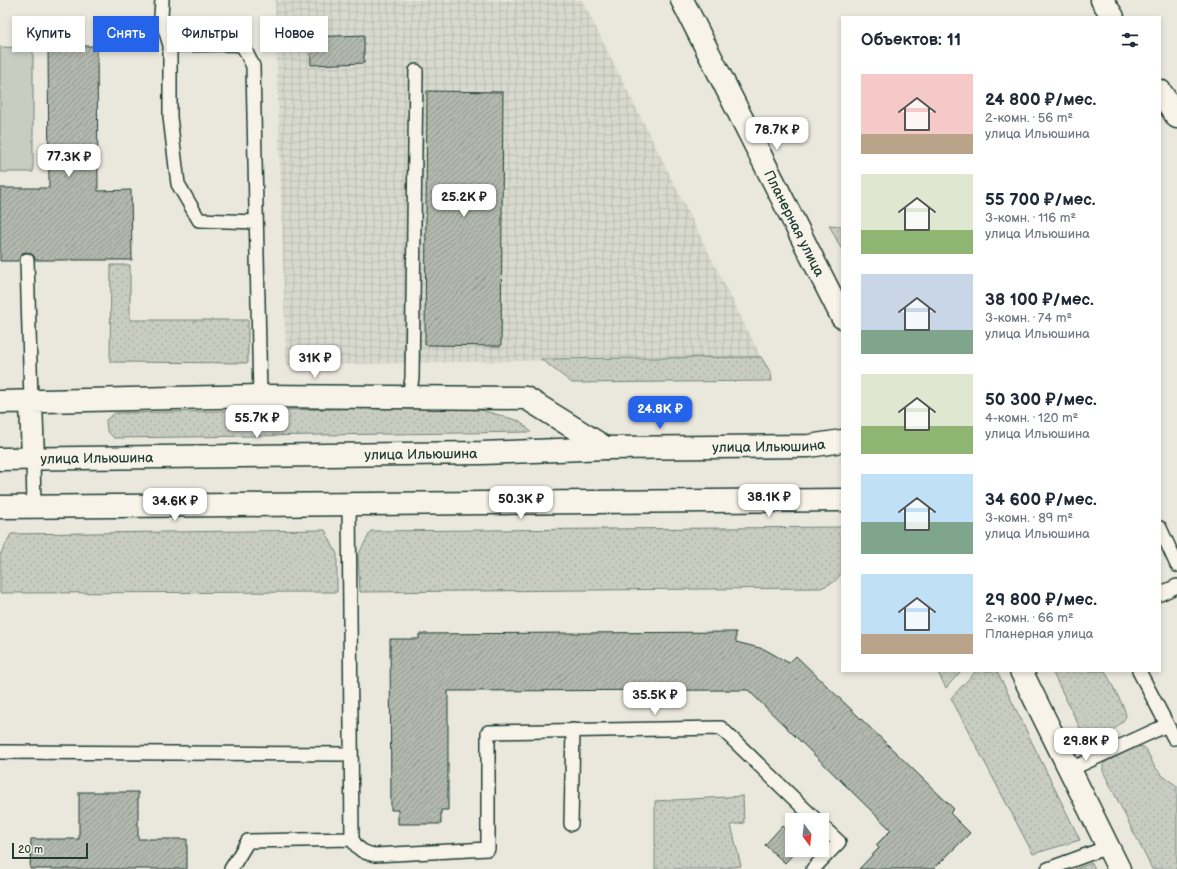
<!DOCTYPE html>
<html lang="ru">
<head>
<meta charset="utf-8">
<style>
	:root { --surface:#fff; --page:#f6f6f7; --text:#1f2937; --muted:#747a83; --accent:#2563eb }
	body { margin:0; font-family:"Balsamiq Sans",sans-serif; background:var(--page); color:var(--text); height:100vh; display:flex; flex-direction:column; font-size:15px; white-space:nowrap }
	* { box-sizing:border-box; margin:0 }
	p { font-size:13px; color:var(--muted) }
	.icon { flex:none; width:22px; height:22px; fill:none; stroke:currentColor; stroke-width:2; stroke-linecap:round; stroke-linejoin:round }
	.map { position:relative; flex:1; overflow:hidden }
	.details { position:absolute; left:841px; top:16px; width:320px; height:656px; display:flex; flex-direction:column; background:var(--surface); border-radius:0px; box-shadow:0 2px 6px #0003 }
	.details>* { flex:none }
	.top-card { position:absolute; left:12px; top:16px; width:380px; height:36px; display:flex; gap:8px }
	.needle { width:26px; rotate:165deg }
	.controls { position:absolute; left:785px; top:813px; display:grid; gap:8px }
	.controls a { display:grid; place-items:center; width:44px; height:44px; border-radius:0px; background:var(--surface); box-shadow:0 2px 6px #0003; font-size:20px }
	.scale { position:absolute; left:12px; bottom:10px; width:76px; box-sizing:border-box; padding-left:4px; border:2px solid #1f3d34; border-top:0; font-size:11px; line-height:14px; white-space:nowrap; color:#1f3d34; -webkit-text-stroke:3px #f7f3e8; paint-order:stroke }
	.price { position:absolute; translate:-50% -34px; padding:0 9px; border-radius:8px; background:#fff; color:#222; font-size:13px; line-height:26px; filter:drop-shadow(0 1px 2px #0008) }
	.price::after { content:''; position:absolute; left:50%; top:24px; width:12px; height:9px; margin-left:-6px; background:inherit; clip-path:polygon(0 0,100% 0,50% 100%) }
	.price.selected { background:var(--accent); color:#fff }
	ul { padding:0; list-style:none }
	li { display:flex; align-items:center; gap:12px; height:100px; padding:0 20px }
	li span { display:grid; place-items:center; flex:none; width:112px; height:80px; border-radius:0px; color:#555 }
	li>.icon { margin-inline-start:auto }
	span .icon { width:48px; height:48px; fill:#fffc; stroke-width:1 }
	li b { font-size:17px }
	h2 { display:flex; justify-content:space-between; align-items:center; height:48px; padding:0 20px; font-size:17px }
	.pill { padding:0 14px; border-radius:0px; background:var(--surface); box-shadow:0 2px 6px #0003; font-size:14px; line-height:36px }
	.pill.selected { background:var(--accent); color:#fff }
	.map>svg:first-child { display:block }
</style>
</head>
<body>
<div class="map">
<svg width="1177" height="869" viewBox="0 0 1177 869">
	<defs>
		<pattern id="industrial-grid" width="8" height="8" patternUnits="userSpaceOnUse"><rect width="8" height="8" fill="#d9dacf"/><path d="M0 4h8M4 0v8" fill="none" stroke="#babcb2"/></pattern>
		<pattern id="green-dots" width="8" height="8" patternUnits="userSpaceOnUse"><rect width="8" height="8" fill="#c8ccc1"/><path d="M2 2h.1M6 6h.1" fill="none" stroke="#abb0a6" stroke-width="1.8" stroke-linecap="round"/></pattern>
		<pattern id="building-hatch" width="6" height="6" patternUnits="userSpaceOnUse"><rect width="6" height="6" fill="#b2b8ae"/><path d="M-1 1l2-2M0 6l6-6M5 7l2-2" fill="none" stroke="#90978e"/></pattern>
	</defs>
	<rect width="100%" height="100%" fill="#eae8dd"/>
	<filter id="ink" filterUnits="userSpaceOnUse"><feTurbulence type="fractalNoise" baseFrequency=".025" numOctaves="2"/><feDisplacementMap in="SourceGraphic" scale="8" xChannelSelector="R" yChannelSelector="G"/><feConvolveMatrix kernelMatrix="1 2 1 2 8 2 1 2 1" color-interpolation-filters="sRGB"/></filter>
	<g filter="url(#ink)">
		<path fill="url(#industrial-grid)" d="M275,0h307l179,357 -475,8z"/>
		<path fill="url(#green-dots)" stroke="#74847a" d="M829,225l13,1v24z
			M111,265h19v55h118v43l-138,-1z
			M761,357l10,16 1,8 -200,2 -31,-24z
			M437,407l44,3 39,11 11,11 -417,6 -7,-7 -1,-11 9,-7z
			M842,527v46l-8,9 -13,6 -461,4 -2,-37 13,-24z
			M325,530l12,24v38l-337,1v-38l11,-21z
			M937,671h24l-15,17z
			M976,671h21l83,169 -47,14 -82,-156z
			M1052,671h53l19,37 2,8c-6,13 -30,26 -43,18z
			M1137,746l6,1 3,2 8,17 9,10 14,10v83h-25l-49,-98v-6l2,-3z
			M743,796l1,27 -13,2 10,41 -24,3h-62v-68z
			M1092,863l3,6h-20z"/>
		<path fill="#c8ccc1" stroke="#74847a" d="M0,47l33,1v124h-33z"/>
		<path fill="url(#building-hatch)" stroke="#1f3d34" d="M364,35v28l-53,2 -1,-28z
			M48,46h49l1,145 33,-1 1,70h-97l-1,-4 -7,-4 -5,1 -3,8h-19v-73h49z
			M427,91l76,1 -2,254 -76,-1z
			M736,632v10l28,7 25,14 7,-7 158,153 -4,4 20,20 -36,36h-75l20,-21 -3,-3 15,-15 -143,-140 -300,1v119h-7v14h-43v-14h-7l-1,-171h29v-5z
			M79,792h59v47h49v30h-157l1,-30h48z
			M782,826l10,10v14h5l-12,13 -20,-18z"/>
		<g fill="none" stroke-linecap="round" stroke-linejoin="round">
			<defs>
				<path id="service" d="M162,0l-1,17 9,28
					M256,222l-57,-2 -21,-36 -8,-67v-72l64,-1 9,2 10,20 7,330
					M27,260l4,141
					M409,397l3,-19 4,-307
					M33,459l1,48
					M349,503l3,336c6,11 12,14 23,16l113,-6v-117l233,-4 95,92
					M1160,528l17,37
					M1160,594l17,-8
					M1139,671l35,67 3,-1
					M0,752l351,2
					M1071,769l96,-44
					M571,824l2,-94
					M231,869l17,-28 104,-2
					M813,869l26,-27 -17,-16
					M1048,869l60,-22"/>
				<path id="minor" d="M31,401l2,58
					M0,402l260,-6 266,2 80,50"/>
				<g id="secondary">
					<path id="s1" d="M682,0l160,317"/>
					<path id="s2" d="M0,459l482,-6 124,-5 203,-2 33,-5"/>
					<path d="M0,507l842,-7"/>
					<path d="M1021,671l98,198"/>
				</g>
				<path id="motorway" d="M1102,0l11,17
					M1160,91l17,26"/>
			</defs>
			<use href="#service" stroke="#1f3d34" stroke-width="16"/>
			<use href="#minor" stroke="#1f3d34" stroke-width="25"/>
			<use href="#secondary" stroke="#1f3d34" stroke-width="25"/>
			<use href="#motorway" stroke="#1f3d34" stroke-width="25"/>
			<use href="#service" stroke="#f7f3e8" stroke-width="13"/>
			<use href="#minor" stroke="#f7f3e8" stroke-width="22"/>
			<use href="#secondary" stroke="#f7f3e8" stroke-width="22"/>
			<use href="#motorway" stroke="#f7f3e8" stroke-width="22"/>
		</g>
	</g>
	<g text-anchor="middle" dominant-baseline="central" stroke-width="3.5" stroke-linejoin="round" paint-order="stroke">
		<g font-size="14" fill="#1f3d34" stroke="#f7f3e8">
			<text stroke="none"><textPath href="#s1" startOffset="250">Планерная улица</textPath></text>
			<text stroke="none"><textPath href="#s2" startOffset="769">улица Ильюшина</textPath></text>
			<text stroke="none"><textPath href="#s2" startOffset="421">улица Ильюшина</textPath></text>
			<text stroke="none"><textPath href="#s2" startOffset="97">улица Ильюшина</textPath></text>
		</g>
	</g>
</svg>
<div class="controls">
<a><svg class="needle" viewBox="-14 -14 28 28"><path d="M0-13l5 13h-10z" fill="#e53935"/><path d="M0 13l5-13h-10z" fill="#747a83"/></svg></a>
</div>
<div class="scale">20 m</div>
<b class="price" style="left:777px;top:151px">78.7K ₽</b>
<b class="price" style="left:69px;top:178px">77.3K ₽</b>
<b class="price" style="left:464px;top:218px">25.2K ₽</b>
<b class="price" style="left:315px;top:379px">31K ₽</b>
<b class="price selected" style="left:660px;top:430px">24.8K ₽</b>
<b class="price" style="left:257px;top:439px">55.7K ₽</b>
<b class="price" style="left:769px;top:518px">38.1K ₽</b>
<b class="price" style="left:521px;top:520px">50.3K ₽</b>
<b class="price" style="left:175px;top:522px">34.6K ₽</b>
<b class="price" style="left:655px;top:716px">35.5K ₽</b>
<b class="price" style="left:1086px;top:762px">29.8K ₽</b>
<div class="top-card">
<a class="pill">Купить</a>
<a class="pill selected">Снять</a>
<a class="pill">Фильтры</a>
<a class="pill">Новое</a>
</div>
<section class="details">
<h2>Объектов: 11<svg class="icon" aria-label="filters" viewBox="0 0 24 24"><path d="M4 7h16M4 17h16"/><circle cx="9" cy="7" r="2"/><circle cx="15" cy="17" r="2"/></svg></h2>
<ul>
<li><span style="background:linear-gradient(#f6c9c9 75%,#b9a48a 0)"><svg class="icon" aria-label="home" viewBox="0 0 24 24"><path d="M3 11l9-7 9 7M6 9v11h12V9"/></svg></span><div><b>24 800 ₽/мес.</b><p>2-комн. · 56 m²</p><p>улица Ильюшина</p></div></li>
<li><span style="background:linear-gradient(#dfe7d0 70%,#8fb573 0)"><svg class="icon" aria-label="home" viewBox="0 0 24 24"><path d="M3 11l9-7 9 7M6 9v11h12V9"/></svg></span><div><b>55 700 ₽/мес.</b><p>3-комн. · 116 m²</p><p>улица Ильюшина</p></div></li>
<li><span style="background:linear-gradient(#c9d6e8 70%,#7fa58c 0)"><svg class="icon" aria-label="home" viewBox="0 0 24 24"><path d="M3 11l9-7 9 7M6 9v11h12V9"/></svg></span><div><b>38 100 ₽/мес.</b><p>3-комн. · 74 m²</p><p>улица Ильюшина</p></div></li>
<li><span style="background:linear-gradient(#dfe7d0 65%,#8fb573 0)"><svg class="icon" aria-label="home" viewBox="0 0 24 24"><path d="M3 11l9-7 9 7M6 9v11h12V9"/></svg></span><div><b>50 300 ₽/мес.</b><p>4-комн. · 120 m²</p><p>улица Ильюшина</p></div></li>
<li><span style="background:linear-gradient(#bfe0f5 60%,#7fa58c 0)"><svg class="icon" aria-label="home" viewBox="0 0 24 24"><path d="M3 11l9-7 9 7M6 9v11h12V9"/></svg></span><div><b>34 600 ₽/мес.</b><p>3-комн. · 89 m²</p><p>улица Ильюшина</p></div></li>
<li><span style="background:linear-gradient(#bfe0f5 75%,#b9a48a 0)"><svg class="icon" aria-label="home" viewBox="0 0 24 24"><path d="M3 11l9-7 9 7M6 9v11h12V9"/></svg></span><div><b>29 800 ₽/мес.</b><p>2-комн. · 66 m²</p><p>Планерная улица</p></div></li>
</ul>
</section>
</div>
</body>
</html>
